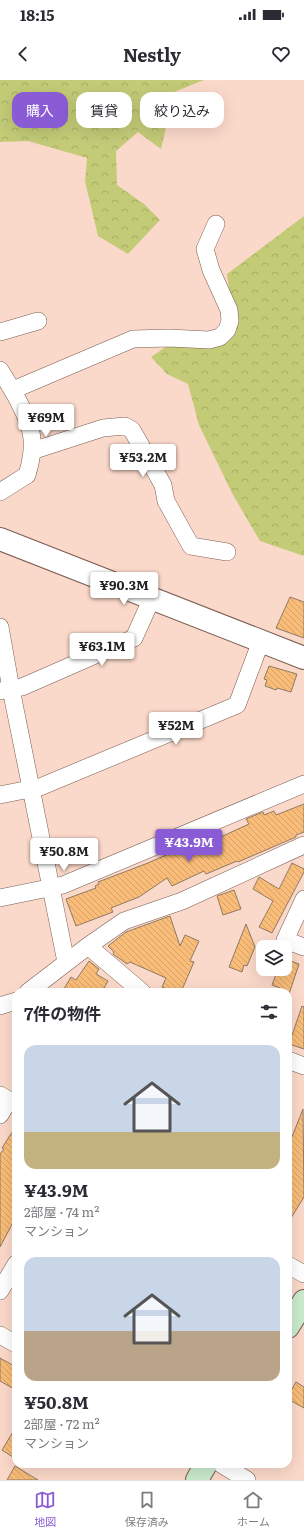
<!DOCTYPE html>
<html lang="ja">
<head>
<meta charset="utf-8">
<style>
	:root { --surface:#fff; --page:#f2f2f3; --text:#2b2b33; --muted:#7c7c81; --line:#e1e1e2; --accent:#895bd4 }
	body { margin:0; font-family:Literata,"Noto Sans JP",serif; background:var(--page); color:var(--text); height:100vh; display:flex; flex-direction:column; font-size:15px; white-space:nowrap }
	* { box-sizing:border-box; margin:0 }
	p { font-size:13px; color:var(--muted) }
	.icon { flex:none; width:22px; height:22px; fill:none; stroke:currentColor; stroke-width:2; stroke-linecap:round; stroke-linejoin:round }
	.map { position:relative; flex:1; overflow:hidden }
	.side { position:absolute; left:12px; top:908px; width:280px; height:480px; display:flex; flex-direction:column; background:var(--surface); border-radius:12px; box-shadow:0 4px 16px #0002 }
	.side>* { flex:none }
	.guide { position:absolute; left:12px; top:12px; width:280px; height:36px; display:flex; gap:8px }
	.buttons { position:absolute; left:256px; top:860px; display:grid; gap:8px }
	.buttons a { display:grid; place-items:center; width:36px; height:36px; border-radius:8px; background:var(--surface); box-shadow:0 4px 16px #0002; font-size:20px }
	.price { position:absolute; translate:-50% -34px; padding:0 9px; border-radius:4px; background:#fff; color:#222; font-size:13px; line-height:26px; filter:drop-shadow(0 1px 2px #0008) }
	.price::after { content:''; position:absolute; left:50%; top:24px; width:12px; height:9px; margin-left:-6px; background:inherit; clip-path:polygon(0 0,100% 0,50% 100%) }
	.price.selected { background:var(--accent); color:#fff }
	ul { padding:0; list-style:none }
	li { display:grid; align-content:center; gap:8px; height:212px; padding:0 12px }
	li span { display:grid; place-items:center; height:124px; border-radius:12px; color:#555 }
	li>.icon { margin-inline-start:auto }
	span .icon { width:72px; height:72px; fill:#fffc; stroke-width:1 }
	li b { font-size:17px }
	h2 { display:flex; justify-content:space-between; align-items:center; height:48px; padding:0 12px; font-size:17px }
	.tag { padding:0 14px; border-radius:12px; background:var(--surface); box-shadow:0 4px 16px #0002; font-size:14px; line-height:36px }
	.tag.selected { background:var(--accent); color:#fff }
	.status { display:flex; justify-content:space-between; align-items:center; height:28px; padding:0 20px; background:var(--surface); direction:ltr }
	.status svg { height:11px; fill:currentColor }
	header { display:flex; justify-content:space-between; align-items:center; height:52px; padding:0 12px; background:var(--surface); font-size:18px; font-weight:700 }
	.dock { display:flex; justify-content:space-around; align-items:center; height:56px; border-top:1px solid var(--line); background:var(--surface); font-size:11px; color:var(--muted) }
	.dock a { display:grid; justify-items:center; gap:2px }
	.dock .selected { color:var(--accent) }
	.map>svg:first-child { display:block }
</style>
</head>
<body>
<div class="status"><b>18:15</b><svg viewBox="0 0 49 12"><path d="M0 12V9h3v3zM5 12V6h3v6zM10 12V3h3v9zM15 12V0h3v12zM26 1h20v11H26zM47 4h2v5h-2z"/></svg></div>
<header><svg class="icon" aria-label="back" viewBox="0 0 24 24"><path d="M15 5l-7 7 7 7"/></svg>Nestly<svg class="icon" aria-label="heart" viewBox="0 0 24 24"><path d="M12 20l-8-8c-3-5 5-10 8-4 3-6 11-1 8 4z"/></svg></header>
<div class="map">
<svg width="304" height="1400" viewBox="0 0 304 1400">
	<defs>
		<pattern id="forest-crowns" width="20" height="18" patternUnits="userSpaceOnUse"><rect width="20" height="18" fill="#c3cb77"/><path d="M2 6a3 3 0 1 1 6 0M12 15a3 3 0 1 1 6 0" fill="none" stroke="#a7ad66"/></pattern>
		<pattern id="building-back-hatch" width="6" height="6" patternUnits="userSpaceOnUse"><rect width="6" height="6" fill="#fabd79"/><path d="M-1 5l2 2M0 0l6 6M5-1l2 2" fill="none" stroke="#d6a267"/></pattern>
	</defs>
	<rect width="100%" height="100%" fill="#fbd9ca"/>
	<path fill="url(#forest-crowns)" d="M0,0h204l-30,12 -13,57 -23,-17 -22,19 1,34 27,19 16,16 -32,34 -30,-18 -13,-55 2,-23 -59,-17 -28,1z
		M304,136v340l-44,-15 -27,-46 -34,-70 -11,-41 -21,-10 -16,-17 23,-16 61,-8 -8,-59z"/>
	<path fill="url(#building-back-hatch)" stroke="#907a63" d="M290,517l14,5v36l-28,-10z
		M269,586l28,8 -6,18 -14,-4 -1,2 -11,-4 2,-6 -3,-1z
		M304,724v28l-8,3v2l-58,25 -1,-1 -31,13 -2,-3 -32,15 -5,-8 -28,19 -28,11 2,4 -37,14 -10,-27 30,-11 -1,-2 4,-2 -1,-2 50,-19 25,-11 1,3 22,-9 -2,-4 15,-6 3,5 37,-17 -3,-5 17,-7 1,3 10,-4 2,4z
		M292,783l12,6v3l-32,61 -13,-6 14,-26 -20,-12 6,-12 20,12z
		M234,810l7,19 -18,6 -6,-19z
		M170,836l10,30 5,-11 14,6 -9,20 4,1 -13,30h-18l2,-4 -3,-1 4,-9 -36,-16 -3,2 -14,-10 1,-2 -6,-6 18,-14z
		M246,844l9,23 -8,19 -3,-1 -2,7 -13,-5z
		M285,879l14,5 -11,33v-5h-3v-2l-13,-5 6,-16h7z
		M89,881l10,8 -3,5 12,7 -6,11h-40l9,-15 5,3z
		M302,926l2,1v42l-15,-5z
		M303,1029l1,88 -16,26v-76z
		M16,1046v91l-16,30v-93l4,-5 -2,-1z
		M0,1278l16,9v23l-16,-9z
		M296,1302l8,5v21l-16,-9v-3z
		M16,1347v32l-14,-9z
		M15,1386l23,14h-31z"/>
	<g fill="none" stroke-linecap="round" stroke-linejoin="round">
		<defs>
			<path id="minor" d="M0,252l38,-11
				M0,290c12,19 25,40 31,62 3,14 0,30 -4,43l-27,17
				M13,310l120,-51 36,-1 40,2 11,-3 7,-7 3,-9 -1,-11 -18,-40 -6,-21 11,-25
				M32,371l71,-23 22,-2 7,4 31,55 3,16 25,45 36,6
				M0,547l11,62 55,273
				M0,611l22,-4 112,-49 18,-40
				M0,715l40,-8 197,-82 24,-64
				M0,818l63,-13 241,-101
				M304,819l-19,41 19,7
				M88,866l54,46
				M28,912l60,-46 36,-25 58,-20 122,-56
				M0,926l16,-5
				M288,980l16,6
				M0,1015l16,9
				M0,1035l9,-15
				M288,1185l16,9
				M0,1211l16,-27
				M0,1255l16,9
				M221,1384l26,16"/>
			<path id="tertiary" d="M0,459l304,119"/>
			<path id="secondary" d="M288,1247l16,-26
				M197,1400l9,-16"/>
		</defs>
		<use href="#minor" stroke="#7a5c50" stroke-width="18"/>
		<use href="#tertiary" stroke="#7a5c50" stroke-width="24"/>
		<use href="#secondary" stroke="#7a5c50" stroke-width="24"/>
		<use href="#minor" stroke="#fff" stroke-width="17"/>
		<use href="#tertiary" stroke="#fff" stroke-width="22"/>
		<use href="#secondary" stroke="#caebcd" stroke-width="22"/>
	</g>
</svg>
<div class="buttons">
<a><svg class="icon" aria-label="layers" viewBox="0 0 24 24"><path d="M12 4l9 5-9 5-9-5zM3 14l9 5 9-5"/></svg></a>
</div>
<b class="price" style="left:46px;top:358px">¥69M</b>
<b class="price" style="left:143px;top:398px">¥53.2M</b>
<b class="price" style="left:124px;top:526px">¥90.3M</b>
<b class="price" style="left:102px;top:587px">¥63.1M</b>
<b class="price" style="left:176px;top:666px">¥52M</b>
<b class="price selected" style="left:189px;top:783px">¥43.9M</b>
<b class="price" style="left:64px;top:792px">¥50.8M</b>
<div class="guide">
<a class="tag selected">購入</a>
<a class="tag">賃貸</a>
<a class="tag">絞り込み</a>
</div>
<section class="side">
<h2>7件の物件<svg class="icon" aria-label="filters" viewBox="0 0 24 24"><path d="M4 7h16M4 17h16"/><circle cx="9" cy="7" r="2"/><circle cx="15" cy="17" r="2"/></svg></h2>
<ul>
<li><span style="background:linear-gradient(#c9d6e8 70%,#c2b280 0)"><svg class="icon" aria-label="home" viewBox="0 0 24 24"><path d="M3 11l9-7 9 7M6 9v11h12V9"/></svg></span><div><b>¥43.9M</b><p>2部屋 · 74 m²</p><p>マンション</p></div></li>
<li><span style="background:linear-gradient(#c9d6e8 60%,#b9a48a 0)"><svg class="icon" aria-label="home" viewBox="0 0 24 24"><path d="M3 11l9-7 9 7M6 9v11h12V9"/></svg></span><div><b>¥50.8M</b><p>2部屋 · 72 m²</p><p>マンション</p></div></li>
</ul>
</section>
</div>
<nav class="dock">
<a class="selected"><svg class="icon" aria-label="map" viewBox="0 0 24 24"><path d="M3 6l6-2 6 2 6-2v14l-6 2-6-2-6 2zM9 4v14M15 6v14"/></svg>地図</a>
<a><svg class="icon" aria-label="saved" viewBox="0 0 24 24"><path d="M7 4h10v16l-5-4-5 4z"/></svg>保存済み</a>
<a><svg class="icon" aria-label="home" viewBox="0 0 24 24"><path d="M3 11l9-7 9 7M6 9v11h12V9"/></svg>ホーム</a>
</nav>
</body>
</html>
